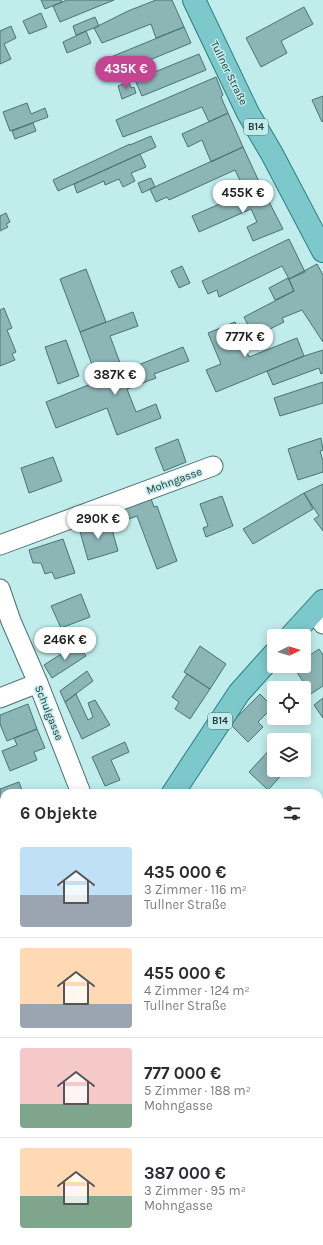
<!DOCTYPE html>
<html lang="de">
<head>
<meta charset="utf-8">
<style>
	:root { --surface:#fff; --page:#f2f2f3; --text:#2b2b33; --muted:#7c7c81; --line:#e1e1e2; --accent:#c44592 }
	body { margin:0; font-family:Karla,sans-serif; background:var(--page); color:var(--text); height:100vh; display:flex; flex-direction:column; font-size:15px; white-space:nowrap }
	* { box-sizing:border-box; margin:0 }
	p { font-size:13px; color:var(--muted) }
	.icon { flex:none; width:22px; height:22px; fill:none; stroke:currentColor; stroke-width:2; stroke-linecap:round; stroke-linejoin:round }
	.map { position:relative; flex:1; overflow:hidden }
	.drawer { position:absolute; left:0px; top:789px; width:323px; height:456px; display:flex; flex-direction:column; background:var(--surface); border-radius:12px 12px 0 0; box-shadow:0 2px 10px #0003 }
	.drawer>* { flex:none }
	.needle { width:26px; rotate:85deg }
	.controls { position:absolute; left:267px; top:629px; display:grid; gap:8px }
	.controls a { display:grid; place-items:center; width:44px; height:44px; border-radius:4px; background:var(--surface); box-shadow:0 2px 10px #0003; font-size:20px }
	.price { position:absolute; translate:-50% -34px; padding:0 9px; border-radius:14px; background:#fff; color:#222; font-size:13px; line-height:26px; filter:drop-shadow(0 1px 2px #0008) }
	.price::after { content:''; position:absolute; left:50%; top:24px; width:12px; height:9px; margin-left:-6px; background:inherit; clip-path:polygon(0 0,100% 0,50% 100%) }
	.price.on { background:var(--accent); color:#fff }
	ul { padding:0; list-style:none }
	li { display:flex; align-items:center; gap:12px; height:100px; padding:0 20px }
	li+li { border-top:1px solid var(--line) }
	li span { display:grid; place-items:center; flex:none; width:112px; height:80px; border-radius:4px; color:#555 }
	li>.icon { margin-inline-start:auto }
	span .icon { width:48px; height:48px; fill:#fffc; stroke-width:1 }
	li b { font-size:17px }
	h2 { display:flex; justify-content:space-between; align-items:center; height:48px; padding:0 20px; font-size:17px }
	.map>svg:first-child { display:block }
</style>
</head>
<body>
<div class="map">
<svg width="323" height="1245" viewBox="0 0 323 1245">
	<rect width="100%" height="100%" fill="#c0ecec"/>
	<path fill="#8cb5b6" stroke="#4b7373" d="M41,0h20l1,2 -17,7z
		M67,0h47l-54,22 -7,-16z
		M156,0h16l12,27 -28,11 -5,-14 -49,19 -8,-15 34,-17z
		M304,7l9,17 -32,17 6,12 -26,14 -15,-29z
		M41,13l6,14 -18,7 -6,-13z
		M95,17l4,9 -23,9 -3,-9z
		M11,26l5,12 -12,6 7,15 -11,5v-33z
		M184,27l7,16 -78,32 -7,-16z
		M86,31l5,12 -24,10 -4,-11z
		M199,54l7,16 -64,26 -7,-16z
		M216,77l7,18 -2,2 7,16 -19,9 -7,-15 -79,30 -7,-17z
		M129,82l2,6 3,-1 2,6 -14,6 -4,-13z
		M323,96v25l-1,1 -10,-22z
		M27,103l4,11 14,-6 3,9 -38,14 -7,-19z
		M228,113l15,34 -32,15 -9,-22 -14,7 -6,-13z
		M33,123l3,8 -21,8 -3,-8z
		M151,136l5,11 -98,44 -5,-11 77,-36v1z
		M243,147l18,39 -15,7 -11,-23 -66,30 -2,-3 -11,5 -6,-13z
		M140,154l6,13 -15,6 4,8 -12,6 -4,-8 -14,6 -1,-4 -27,12 -3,-9z
		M151,178l4,9 -13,6 -4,-10z
		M261,186l22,43 -30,12 -6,-14 10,-5 -6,-13 -52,23 -7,-16z
		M6,213l4,9 -4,2 2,3 -8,4v-15z
		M289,239l16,33 -16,7 -7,-13 -63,31 -2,-7 -9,4 -6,-13z
		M317,264l6,11v67l-21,-32 -20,8 2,4 -30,15 -10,-20 50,-26 -5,-12z
		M182,266l8,17 -11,5 -8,-17z
		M86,269l20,53 -26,10 -20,-53z
		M288,278l6,13 -19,9 -6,-12z
		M4,308l8,20 -5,2 9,22 -4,2 3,6 -15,6v-56z
		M133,312l5,14 -28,10 13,35 -25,10 -18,-49z
		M235,322l14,35 48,-19 7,18 -88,36 -10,-22 15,-6 -13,-31z
		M66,340l13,36 -21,8 -13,-37z
		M183,347l6,14 -35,13 2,4 -29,11 9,23 20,-8 5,14 -44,17 -10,-27 -51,20 -10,-26z
		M323,350v23l-2,1 -2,-6 -46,17 -6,-14 37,-15z
		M323,382v21l-43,13 -6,-18z
		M321,438l2,12 -3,1 3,10v11l-25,8 -10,-31z
		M178,439l8,23 -22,9 -9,-23z
		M53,457l9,24 -33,12 -8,-25z
		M323,484v47l-9,-12 5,-3 -15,-23z
		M304,493l9,16 -60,35 -10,-15z
		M150,496l4,11 3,-1 20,55 -20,8 -20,-53 -11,4 -5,-13z
		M222,496l11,30 -27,11 -3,-9 5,-2 -8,-22z
		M109,519l9,32 -30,9 -9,-32z
		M63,539l12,34 -20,6 -3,-7 -7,2 -4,-11h-8l-4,-13z
		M81,594l9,23 -29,11 -10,-22z
		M77,644l9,12 -34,22 -8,-13z
		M200,646l26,18 -16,25 -26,-17z
		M319,649l4,6v31l-17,11 -2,-4v-5h-3l-2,-2 5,-3 -11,-17h11v-7z
		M87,671l6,10 -28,21 -5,-11z
		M187,674l23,15 -20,30 -15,-10 4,-7 -7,-5z
		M76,694l12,26 5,-3 -5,-14 7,-3 15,25 -28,14 -17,-37z
		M260,694l13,13 -15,15 5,5 -15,15 -18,-18z
		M323,698v20l-9,-13z
		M28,704l9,25 -30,12 -7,-17v-9z
		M37,729l8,19 -11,4 3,8 -27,11 -8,-20 15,-6 -3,-7z
		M125,742l4,10 -18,8 9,20 -15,6 -13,-29z
		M273,746l1,24h12l-18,20 -19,-18z
		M19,782l4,11h-19v20l-4,1v-25z
		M323,877v15h-1l-3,-5v-8z
		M319,899l4,7v2l-4,2z
		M323,937v20l-4,-7v-11z
		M319,1018l4,6v21l-4,3z
		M319,1118l4,1v30l-4,-1z
		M319,1233l3,1 -2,11h-54l1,-4h52z
		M110,1241h28v4h-28z
		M157,1241h27v4h-27z
		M219,1241h18l-1,4h-18z"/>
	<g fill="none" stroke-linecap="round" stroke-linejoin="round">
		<defs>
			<path id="street" d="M0,545l213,-79
				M0,589l11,32 27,62 43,110
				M314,610l9,14
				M0,698l38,-15
				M319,985l4,6
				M319,1167l4,1"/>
			<path id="primary" d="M194,0l54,113 24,41 51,97
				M291,636l32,-35
				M173,793l66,-100 35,-39
				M79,1245v-4"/>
		</defs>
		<use href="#street" stroke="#487070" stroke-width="21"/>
		<use href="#primary" stroke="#287f80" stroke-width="24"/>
		<path stroke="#81a1a1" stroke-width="2.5" stroke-dasharray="1 3" stroke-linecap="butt" d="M0,1242l4,-3"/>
		<use href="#street" stroke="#fff" stroke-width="19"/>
		<use href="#primary" stroke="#7dc8ca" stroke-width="22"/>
	</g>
	<g text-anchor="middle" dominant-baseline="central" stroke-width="3" stroke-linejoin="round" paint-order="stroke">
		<g fill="#c0ecec" stroke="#566f6f" stroke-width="1">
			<rect x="244" y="119" width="24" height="16" rx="3"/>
			<rect x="208" y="713" width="24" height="16" rx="3"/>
		</g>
		<g font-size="10" font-weight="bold" fill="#293a3a">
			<text x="256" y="127">B14</text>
			<text x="220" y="721">B14</text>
		</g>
		<g font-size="11" fill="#293a3a" stroke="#c0ecec">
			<text transform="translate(229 73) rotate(64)">Tullner Straße</text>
			<text transform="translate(174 481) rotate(-20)">Mohngasse</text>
			<text transform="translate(49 713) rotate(68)">Schulgasse</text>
		</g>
	</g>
</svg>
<div class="controls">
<a><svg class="needle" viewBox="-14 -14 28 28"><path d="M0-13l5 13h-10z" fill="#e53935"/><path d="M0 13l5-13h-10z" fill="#7c7c81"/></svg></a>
<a><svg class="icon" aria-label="locate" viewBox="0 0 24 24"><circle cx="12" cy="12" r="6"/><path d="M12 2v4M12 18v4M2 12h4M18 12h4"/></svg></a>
<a><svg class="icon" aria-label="layers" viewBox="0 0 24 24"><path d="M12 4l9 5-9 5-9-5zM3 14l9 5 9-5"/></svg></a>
</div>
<b class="price on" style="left:126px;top:90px">435K €</b>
<b class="price" style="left:243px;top:214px">455K €</b>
<b class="price" style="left:245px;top:358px">777K €</b>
<b class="price" style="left:115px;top:396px">387K €</b>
<b class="price" style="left:98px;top:540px">290K €</b>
<b class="price" style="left:65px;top:661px">246K €</b>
<section class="drawer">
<h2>6 Objekte<svg class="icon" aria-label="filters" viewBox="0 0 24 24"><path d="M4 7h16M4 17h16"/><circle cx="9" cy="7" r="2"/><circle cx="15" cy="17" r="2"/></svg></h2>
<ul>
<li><span style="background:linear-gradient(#bfe0f5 60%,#9aa5b1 0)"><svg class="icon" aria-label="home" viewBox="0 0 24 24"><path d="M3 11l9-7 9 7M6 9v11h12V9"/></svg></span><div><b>435 000 €</b><p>3 Zimmer · 116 m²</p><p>Tullner Straße</p></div></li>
<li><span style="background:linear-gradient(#ffd9b3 70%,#9aa5b1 0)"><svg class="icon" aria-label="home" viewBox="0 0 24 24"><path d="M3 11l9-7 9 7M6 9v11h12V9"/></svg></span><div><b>455 000 €</b><p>4 Zimmer · 124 m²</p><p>Tullner Straße</p></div></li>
<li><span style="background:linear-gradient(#f6c9c9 70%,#7fa58c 0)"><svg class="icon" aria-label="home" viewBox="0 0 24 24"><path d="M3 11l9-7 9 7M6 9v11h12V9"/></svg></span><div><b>777 000 €</b><p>5 Zimmer · 188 m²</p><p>Mohngasse</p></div></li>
<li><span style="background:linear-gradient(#ffd9b3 60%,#7fa58c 0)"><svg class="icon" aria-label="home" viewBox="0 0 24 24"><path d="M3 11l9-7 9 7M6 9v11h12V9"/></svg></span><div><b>387 000 €</b><p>3 Zimmer · 95 m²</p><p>Mohngasse</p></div></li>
</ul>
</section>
</div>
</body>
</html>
